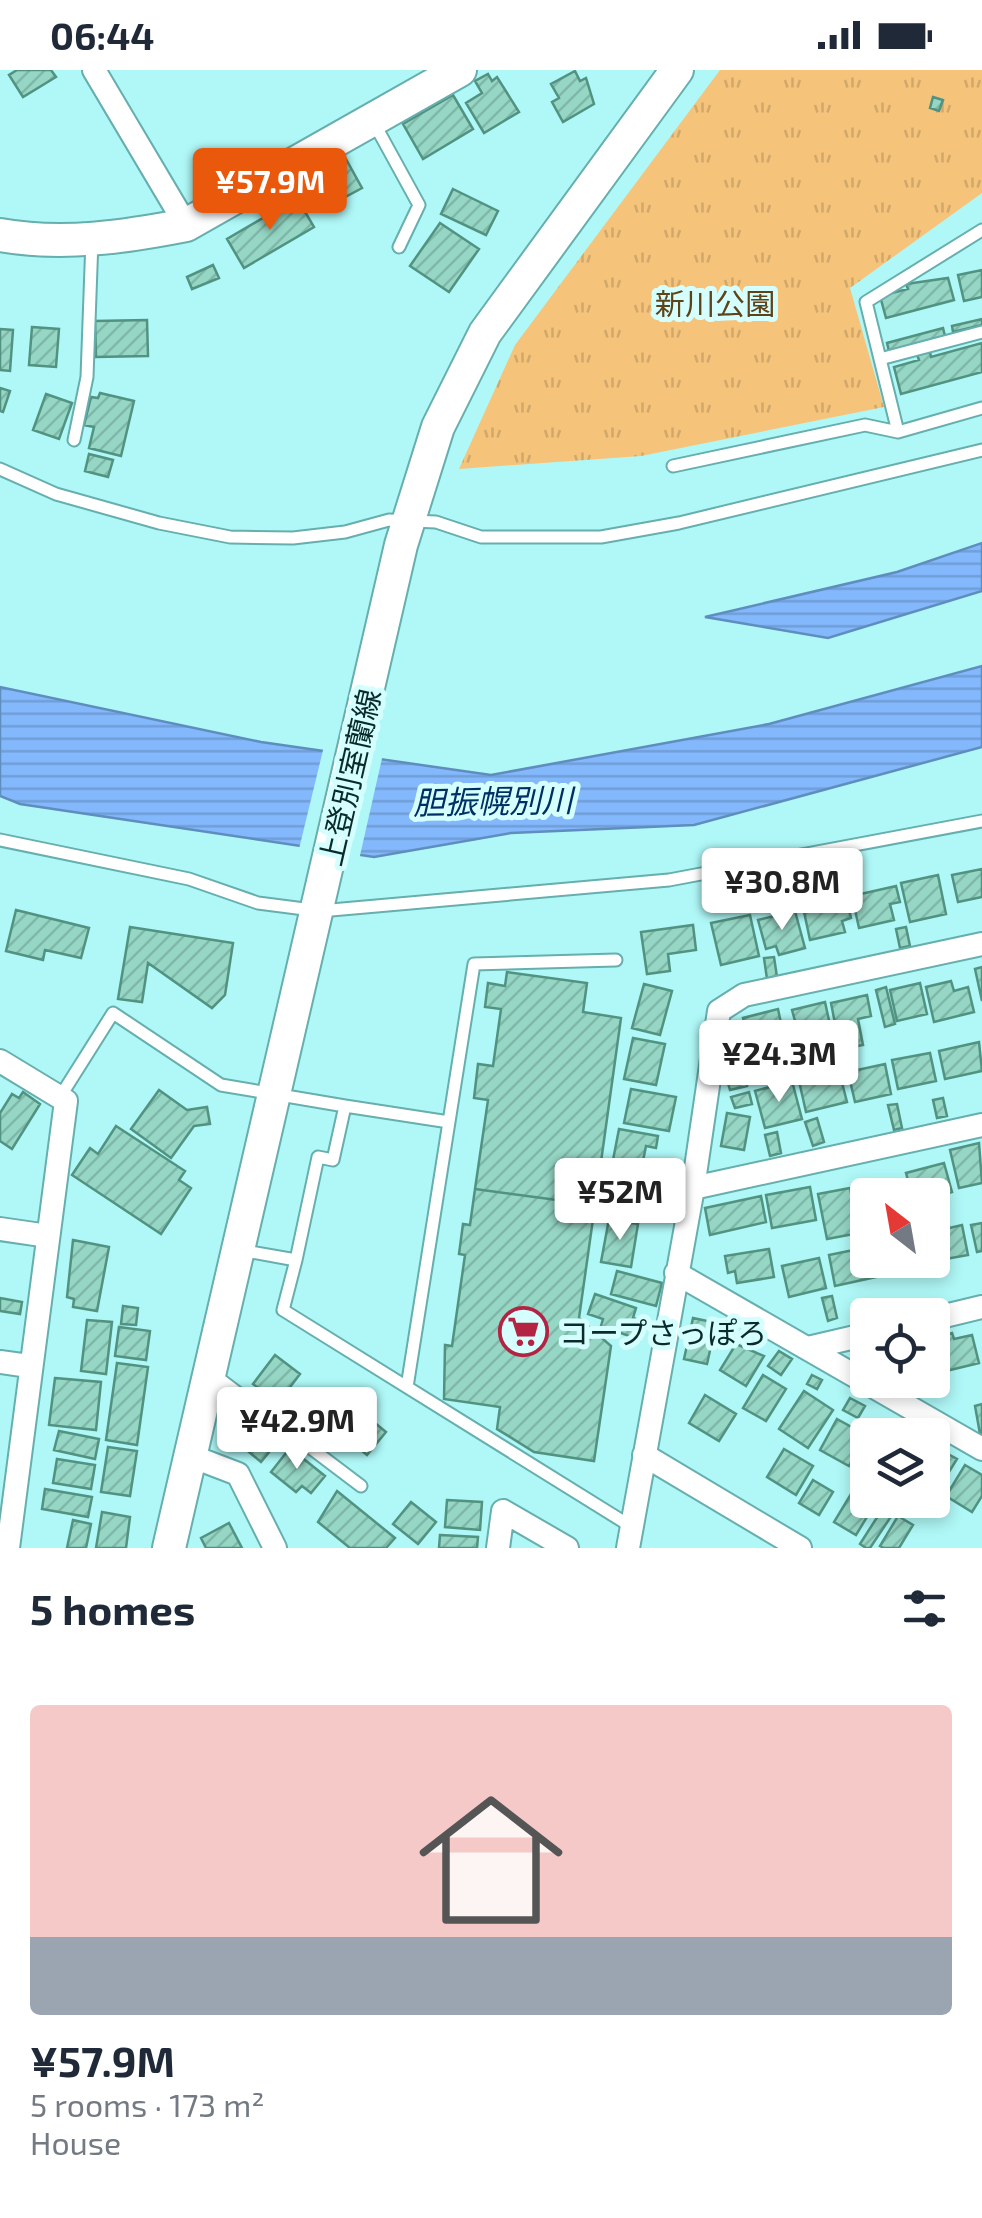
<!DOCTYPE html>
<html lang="en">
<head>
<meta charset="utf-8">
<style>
	:root { --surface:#fff; --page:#f2f2f3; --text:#1f2937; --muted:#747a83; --line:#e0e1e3; --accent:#ea580c }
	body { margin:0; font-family:"Exo 2","Noto Sans JP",sans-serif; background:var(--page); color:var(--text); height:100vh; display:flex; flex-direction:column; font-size:38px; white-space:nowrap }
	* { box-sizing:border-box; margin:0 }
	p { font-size:32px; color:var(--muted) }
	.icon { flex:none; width:55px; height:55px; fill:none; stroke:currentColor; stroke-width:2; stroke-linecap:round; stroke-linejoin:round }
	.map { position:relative; height:1478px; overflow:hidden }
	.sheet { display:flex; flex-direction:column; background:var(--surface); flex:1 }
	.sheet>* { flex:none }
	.needle { width:65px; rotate:329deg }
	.buttons { position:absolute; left:850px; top:1108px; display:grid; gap:20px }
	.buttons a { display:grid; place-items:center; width:100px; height:100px; border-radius:10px; background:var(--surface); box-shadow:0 5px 15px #0003; font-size:50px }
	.price { position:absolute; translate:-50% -85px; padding:0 22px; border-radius:10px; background:#fff; color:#222; font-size:32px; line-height:65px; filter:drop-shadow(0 2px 5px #0008) }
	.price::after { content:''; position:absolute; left:50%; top:60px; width:30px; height:22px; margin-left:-15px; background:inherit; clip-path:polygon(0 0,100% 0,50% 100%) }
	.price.active { background:var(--accent); color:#fff }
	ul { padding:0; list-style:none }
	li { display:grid; align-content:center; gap:20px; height:530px; padding:0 30px }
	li+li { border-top:2px solid var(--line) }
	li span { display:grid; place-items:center; height:310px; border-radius:10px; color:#555 }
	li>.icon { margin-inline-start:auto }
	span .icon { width:180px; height:180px; fill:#fffc; stroke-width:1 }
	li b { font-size:42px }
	h2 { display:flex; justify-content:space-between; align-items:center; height:120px; padding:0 30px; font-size:42px }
	.status { display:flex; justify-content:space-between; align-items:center; height:70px; padding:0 50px; background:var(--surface); direction:ltr }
	.status svg { height:28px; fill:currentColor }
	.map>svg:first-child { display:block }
</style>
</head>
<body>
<div class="status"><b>06:44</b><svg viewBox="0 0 49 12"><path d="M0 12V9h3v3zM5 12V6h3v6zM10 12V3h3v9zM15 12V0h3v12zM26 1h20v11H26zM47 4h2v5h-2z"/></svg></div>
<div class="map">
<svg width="982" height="1478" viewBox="0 0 982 1478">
	<defs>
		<pattern id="grass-tufts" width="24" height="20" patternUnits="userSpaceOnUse" patternTransform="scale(2.5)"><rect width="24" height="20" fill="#f6c37b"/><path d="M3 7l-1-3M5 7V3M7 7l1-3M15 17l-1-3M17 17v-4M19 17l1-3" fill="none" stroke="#d2a86a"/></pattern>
		<pattern id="water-rules" width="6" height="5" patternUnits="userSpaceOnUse" patternTransform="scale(2.5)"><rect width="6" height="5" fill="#83b8fc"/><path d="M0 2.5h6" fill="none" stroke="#709ed8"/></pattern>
		<pattern id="building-hatch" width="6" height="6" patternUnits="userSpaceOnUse" patternTransform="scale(2.5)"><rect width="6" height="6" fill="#95d6c4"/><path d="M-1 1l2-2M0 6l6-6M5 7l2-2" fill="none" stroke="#7fb8a9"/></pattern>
	</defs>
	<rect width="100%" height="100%" fill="#aff8f7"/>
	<path fill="url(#grass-tufts)" d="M720,0h262v123l-132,95 34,119 -243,49 -182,13 56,-124z"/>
	<path fill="url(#water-rules)" stroke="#5f8dbd" stroke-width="2.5" d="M982,473v48l-154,47 -123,-21 192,-45z
		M982,596v81l-288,78 -183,8 -137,24 -354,-53 -20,-8v-109l261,55 230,33 278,-51z"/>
	<path fill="#aff8f7" d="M324,676l59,8 -24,106 -60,-11z"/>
	<path fill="url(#building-hatch)" stroke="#519281" stroke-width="2.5" d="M17,0h34l5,7 -33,20 -14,-22z
		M575,1l5,10 6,-3 8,26 -31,18 -11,-20 7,-4 -8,-14z
		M488,4l4,7 5,-4 22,35 -35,21 -18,-30 16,-10 -7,-12z
		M453,25l20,34 -50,30 -20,-35z
		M933,27l10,3 -4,11 -9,-3z
		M346,89l16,29 -41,22 -15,-28z
		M453,119l45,22 -12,24 -45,-21z
		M297,128l17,29 -70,41 -17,-29z
		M440,153l39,26 -30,43 -39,-26z
		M213,195l6,13 -27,11 -5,-12z
		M982,200v27l-18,4 -6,-26z
		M948,208l6,22 -68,18 -6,-22 28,-7 -2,-5z
		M982,249v6l-29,7 -1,-6z
		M147,250l1,36 -52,1 -1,-36z
		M32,257l27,2 -3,38 -27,-2z
		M943,258l2,8 -56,15 -2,-8z
		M0,259l13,1 -3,41 -10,-1z
		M982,273v29l-81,22 -7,-27 25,-7 -2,-5 13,-3 1,5z
		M0,318l10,3 -7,21 -3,-1z
		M100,323l34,8 -13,55 -32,-8 5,-21 -10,-2 7,-28 7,1z
		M46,324l26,9 -13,36 -26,-9z
		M89,384l24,6 -5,17 -23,-6z
		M982,799v28l-24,5 -6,-27z
		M938,805l8,39 -36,8 -9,-39z
		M896,816l4,16 -10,2 4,16 -35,8 -7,-32z
		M846,827l5,21 -9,3 3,11 -35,8 -7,-33z
		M16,840l73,18 -8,30 -36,-8 -2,10 -37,-9z
		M795,841l10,37 -26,7 -3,-9 -10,3 -8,-29z
		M750,845l9,41 -38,9 -10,-42z
		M693,855l3,25 -28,4 2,17 -23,3 -6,-42z
		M130,857l103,16 -8,52 -13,13 -64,-45 -6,39 -24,-3z
		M906,857l4,19 -10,2 -4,-19z
		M774,887l3,20 -10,2 -3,-21z
		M982,897v34l-7,-32z
		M507,902l80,11 -4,29 38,6 -26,187 -120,-16 13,-89 -14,-2 4,-34 15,2 8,-57 -16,-2 3,-24 17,3z
		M951,911l3,10 14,-4 6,25 -40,10 -8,-35z
		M920,913l7,31 -30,7 -7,-31z
		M644,914l28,7 -12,44 -28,-7z
		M886,917l9,37 -10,3 -9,-37z
		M867,925l4,21 -13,3 5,26 -23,4 -9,-46z
		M825,932l8,37 -39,8 -5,-25 6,-1 -3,-11z
		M778,939l4,19 -8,2 3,12 -33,9 -4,-16 7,-2 -4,-15z
		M633,968l32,6 -9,41 -32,-6z
		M979,972l3,29 -37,8 -6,-28z
		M930,983l6,28 -38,8 -6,-29z
		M885,994l6,30 -36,8 -7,-30z
		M839,1001l8,31 -41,10 -7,-31z
		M745,1006l2,10 -17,4 -3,-10z
		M792,1011l10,38 -37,9 -10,-37z
		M631,1019l45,8 -7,34 -45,-8z
		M159,1020l28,20 20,-3 3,17 -16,2 -23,32 -40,-29z
		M23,1022l17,12 -28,45 -12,-8v-28l12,-19 7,4z
		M749,1022l3,12 -17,4 -4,-11z
		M943,1028l4,18 -10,2 -4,-18z
		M897,1034l5,24 -8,2 -6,-25z
		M727,1043l23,4 -6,33 -23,-4z
		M817,1048l7,24 -11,4 -8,-24z
		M116,1056l69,45 -6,9 12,8 -30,46 -89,-59 18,-27 8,6z
		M619,1059l39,7 -2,12 -10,-2 -4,20 -29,-6z
		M777,1062l4,21 -11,3 -5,-21z
		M979,1073l3,40 -23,5 -9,-38z
		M944,1093l8,29 -20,5 -20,-2 -6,-22z
		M615,1105l47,8 -6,34 -47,-7z
		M894,1110l3,15 -29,2 -3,-11z
		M810,1117l6,33 -44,8 -6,-33z
		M850,1118l9,45 -32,6 -9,-45z
		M475,1119l120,16 -16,113 32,28 -17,115 -60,-9 -37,-23 3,-22 -56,-8 1,-54 7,1 13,-91 -6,-1 4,-30 7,1z
		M761,1126l5,26 -56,13 -5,-27z
		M609,1149l29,5 -7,43 -30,-5z
		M982,1153v28l-5,1 -6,-27z
		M962,1155l6,30 -39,7 3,-30z
		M73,1170l36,7 -12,64 -24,-4 1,-8 -7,-2z
		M868,1177v13h4l4,17 -41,9 -6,-31z
		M769,1179l5,28 -37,6 -2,-12 -7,2 -3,-17z
		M819,1188l7,30 -37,9 -7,-31z
		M879,1190h39l1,7 -37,8z
		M617,1201l45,12 -6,23 -45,-12z
		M595,1224l41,14 -3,10 13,4 -6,18 -39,-14 2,-7 -15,-5z
		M832,1226l5,22 -9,3 -6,-23z
		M0,1228l22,4 -2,12 -20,-3z
		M123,1236l15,2 -2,17 -15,-1z
		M693,1248l33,7 -5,23 -10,-2 -4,18 -23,-5z
		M87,1250l25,2 -6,52 -25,-3z
		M119,1257l31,4 -4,29 -31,-4z
		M952,1263l2,6 18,-4 7,28 -41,10 -6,-22 12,-3 -3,-12z
		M736,1274l28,12 -18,30 -26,-16z
		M779,1281l13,8 -11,16 -13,-9z
		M275,1285l25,19 -22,29 -25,-19z
		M117,1293l31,4 -11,78 -31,-5z
		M763,1305l23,14 -20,32 -23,-13z
		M812,1305l10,5 -5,9 -10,-5z
		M55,1308l46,4 -5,48 -47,-5z
		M804,1321l29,19 -25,38 -29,-19z
		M705,1325l31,19 -17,27 -30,-18z
		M850,1328l15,8 -7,12 -15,-8z
		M982,1334v30h-2l-5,-28z
		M359,1340l27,22 -19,23 -27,-22z
		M254,1349l25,21 -18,22 -25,-21z
		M837,1349l29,16 -17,31 -29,-16z
		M59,1361l40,8 -4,20 -41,-9z
		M108,1377l29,4 -7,45 -29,-4z
		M290,1378l35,28 -14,17 -9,-7 -6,6 -25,-20z
		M784,1379l29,17 -17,29 -29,-18z
		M948,1384l9,5 -10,16 -9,-5z
		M868,1385v28l-13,-8z
		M57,1389l38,6 -4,24 -38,-6z
		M965,1395l17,10v21l-10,16 -26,-16z
		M932,1403l11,7 -11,16z
		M813,1410l20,12 -14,23 -20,-12z
		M45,1419l47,8 -4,20 -46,-8z
		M337,1421l58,47 -9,10h-36l-32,-26z
		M851,1424l22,13 -17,28 -22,-13z
		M447,1430l35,2 -2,28 -35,-3z
		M896,1430h25l-6,11z
		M411,1432l25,20 -18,22 -25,-20z
		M883,1438l9,7 -22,33h-4l-6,-4z
		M102,1442l28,5 -4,31h-30z
		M898,1446l15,9 -14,23h-15l-4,-2z
		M73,1450l18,4 -5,24h-19z
		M229,1453l13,25h-36l-5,-10z
		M440,1465l38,2 -1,11h-38z"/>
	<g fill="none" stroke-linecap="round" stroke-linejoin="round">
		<defs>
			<path id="lane" d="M374,53l45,82 -20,42
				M880,289l-14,-57 116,-72
				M898,362l-18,-73 102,-27
				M74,370l13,-63 5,-137
				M673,396l192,-41 33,7 84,-24
				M0,399l56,25 103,29 71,14 63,1 52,-6 44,-12 47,2 45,15h120l78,-14 303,-73
				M0,770l189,39 69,24 62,8 349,-31 313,-59
				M60,1027l53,-84 108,72 124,21 -12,54 -15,-3 -22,103
				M345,1036l104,16
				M240,1180l56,10 -13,50 349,217
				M213,1304l148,112
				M407,1317l67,-423 142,-4"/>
			<path id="street" d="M94,0l92,155
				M0,991l66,40 -58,447
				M693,1118l289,-63
				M0,1159l48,7
				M676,1203l306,176
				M932,1249l50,-12
				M808,1278l60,-14
				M0,1292l29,4
				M644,1385l156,93
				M191,1386l47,18 37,74
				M498,1478l5,-37 64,37
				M628,1478l65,-360 26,-177 25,-16 238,-51"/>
			<path id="secondary" d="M0,165c62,11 125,2 186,-10l274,-155
				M169,1478l232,-1003 37,-118 47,-94 192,-263"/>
		</defs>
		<use href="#lane" stroke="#67aeae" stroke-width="15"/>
		<use href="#street" stroke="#67aeae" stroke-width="26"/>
		<use href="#secondary" stroke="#67aeae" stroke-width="36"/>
		<use href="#lane" stroke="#fff" stroke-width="11"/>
		<use href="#street" stroke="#fff" stroke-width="22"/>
		<use href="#secondary" stroke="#fff" stroke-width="32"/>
	</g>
	<defs>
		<symbol id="supermarket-ring" viewBox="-11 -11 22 22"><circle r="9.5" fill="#d5fffe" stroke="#b52343" stroke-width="1.5"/><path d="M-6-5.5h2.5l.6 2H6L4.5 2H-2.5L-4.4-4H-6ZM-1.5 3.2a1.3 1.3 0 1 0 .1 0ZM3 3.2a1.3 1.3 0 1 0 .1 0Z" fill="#b52343"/></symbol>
	</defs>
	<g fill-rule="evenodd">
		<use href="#supermarket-ring" x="496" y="1234" width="55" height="55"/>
	</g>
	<g text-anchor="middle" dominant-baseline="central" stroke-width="10" stroke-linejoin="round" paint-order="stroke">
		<g font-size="30" fill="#5e4218" stroke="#d5fffe">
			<text x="715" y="233">新川公園</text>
		</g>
		<g font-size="30" fill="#0b2a2a" stroke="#d5fffe">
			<text transform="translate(349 707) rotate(-77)">上登別室蘭線</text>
		</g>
		<g font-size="30" fill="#0b2a2a" stroke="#d5fffe" text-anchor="start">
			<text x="559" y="1262">コープさっぽろ</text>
		</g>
		<g font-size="32" font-style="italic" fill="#002f63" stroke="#d5fffe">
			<text transform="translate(493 730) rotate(-1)">胆振幌別川</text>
		</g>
	</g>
</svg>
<div class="buttons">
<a><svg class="needle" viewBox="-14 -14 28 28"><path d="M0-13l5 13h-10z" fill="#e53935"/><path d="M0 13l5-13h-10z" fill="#747a83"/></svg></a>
<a><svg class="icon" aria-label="locate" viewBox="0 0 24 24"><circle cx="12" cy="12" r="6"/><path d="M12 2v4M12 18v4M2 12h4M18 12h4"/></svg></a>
<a><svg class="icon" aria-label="layers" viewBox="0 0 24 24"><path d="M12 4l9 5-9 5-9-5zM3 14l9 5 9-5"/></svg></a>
</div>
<b class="price active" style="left:270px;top:163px">¥57.9M</b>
<b class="price" style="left:782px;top:863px">¥30.8M</b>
<b class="price" style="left:779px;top:1035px">¥24.3M</b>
<b class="price" style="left:620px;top:1173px">¥52M</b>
<b class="price" style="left:297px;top:1402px">¥42.9M</b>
</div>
<section class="sheet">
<h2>5 homes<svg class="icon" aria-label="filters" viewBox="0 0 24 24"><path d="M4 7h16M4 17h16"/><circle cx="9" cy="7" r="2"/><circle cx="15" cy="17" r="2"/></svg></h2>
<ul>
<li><span style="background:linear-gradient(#f6c9c9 75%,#9aa5b1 0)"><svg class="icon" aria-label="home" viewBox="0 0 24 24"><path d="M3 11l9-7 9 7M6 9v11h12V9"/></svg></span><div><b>¥57.9M</b><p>5 rooms · 173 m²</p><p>House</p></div></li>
</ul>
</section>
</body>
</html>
